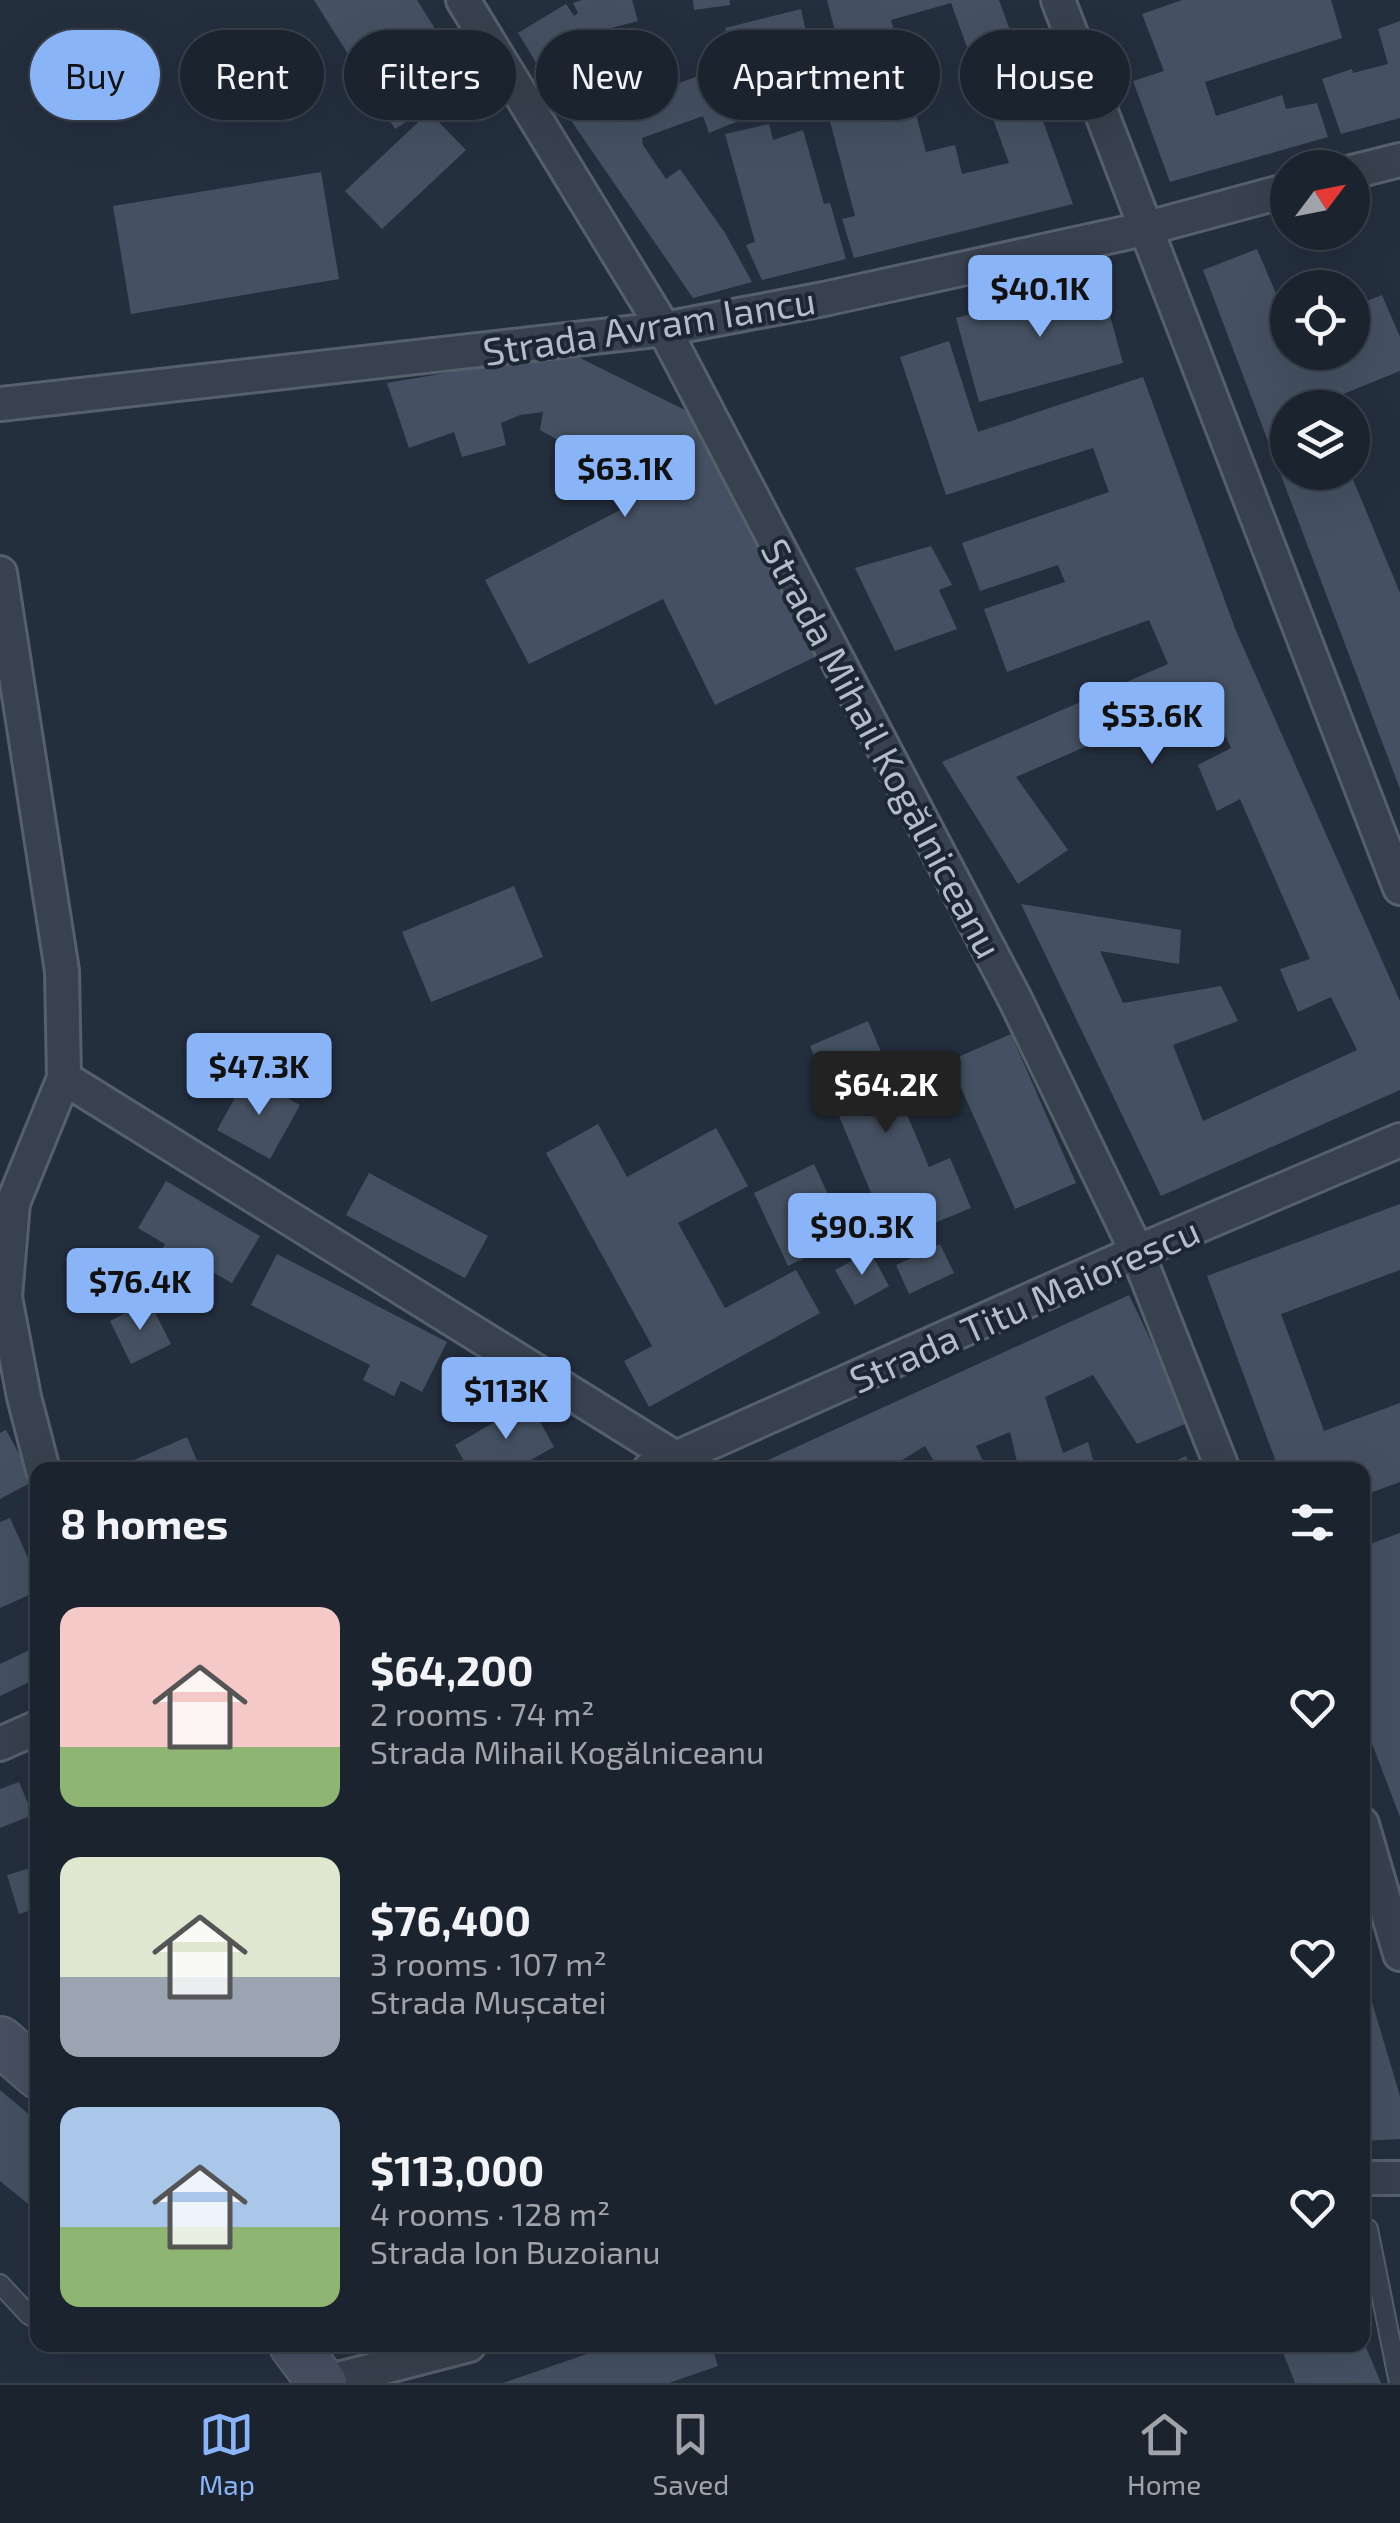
<!DOCTYPE html>
<html lang="en">
<head>
<meta charset="utf-8">
<style>
	:root { --surface:#1b232e; --page:#282f3a; --text:#f1f3f6; --muted:#a0a4aa; --line:#39404a; --accent:#8ab4f8 }
	body { margin:0; font-family:"Exo 2",sans-serif; background:var(--page); color:var(--text); height:100vh; display:flex; flex-direction:column; font-size:38px; white-space:nowrap }
	* { box-sizing:border-box; margin:0 }
	p { font-size:32px; color:var(--muted) }
	.icon { flex:none; width:55px; height:55px; fill:none; stroke:currentColor; stroke-width:2; stroke-linecap:round; stroke-linejoin:round }
	.map { position:relative; flex:1; overflow:hidden }
	.panel { position:absolute; left:30px; top:1462px; width:1340px; height:890px; display:flex; flex-direction:column; background:var(--surface); border-radius:20px; box-shadow:0 10px 40px #0002,0 0 0 2px var(--line) }
	.panel>* { flex:none }
	.hud { position:absolute; left:30px; top:30px; width:1340px; height:90px; display:flex; gap:20px }
	.needle { width:65px; rotate:58deg }
	.fabs { position:absolute; left:1270px; top:150px; display:grid; gap:20px }
	.fabs a { display:grid; place-items:center; width:100px; height:100px; border-radius:50%; background:var(--surface); box-shadow:0 10px 40px #0002,0 0 0 2px var(--line); font-size:50px }
	.price { position:absolute; translate:-50% -85px; padding:0 22px; border-radius:10px; background:var(--accent); color:#111; font-size:32px; line-height:65px; filter:drop-shadow(0 2px 5px #0008) }
	.price::after { content:''; position:absolute; left:50%; top:60px; width:30px; height:22px; margin-left:-15px; background:inherit; clip-path:polygon(0 0,100% 0,50% 100%) }
	.price.selected { background:#222; color:#fff }
	ul { padding:0; list-style:none }
	li { display:flex; align-items:center; gap:30px; height:250px; padding:0 30px }
	li span { display:grid; place-items:center; flex:none; width:280px; height:200px; border-radius:20px; color:#555 }
	li>.icon { margin-inline-start:auto }
	span .icon { width:120px; height:120px; fill:#fffc; stroke-width:1 }
	li b { font-size:42px }
	h2 { display:flex; justify-content:space-between; align-items:center; height:120px; padding:0 30px; font-size:42px }
	.chip { padding:0 35px; border-radius:45px; background:var(--surface); box-shadow:0 10px 40px #0002,0 0 0 2px var(--line); font-size:35px; line-height:90px }
	.chip.selected { background:var(--accent); color:#111 }
	.tab-bar { display:flex; justify-content:space-around; align-items:center; height:140px; border-top:2px solid var(--line); background:var(--surface); font-size:28px; color:var(--muted) }
	.tab-bar a { display:grid; justify-items:center; gap:5px }
	.tab-bar .selected { color:var(--accent) }
	.map>svg:first-child { display:block }
</style>
</head>
<body>
<div class="map">
<svg width="1400" height="2383" viewBox="0 0 1400 2383">
	<rect width="100%" height="100%" fill="#242f3e"/>
	<path fill="#455162" fill-rule="evenodd" d="M314,0h103l52,83 -74,46z
		M582,0h50l6,21 -38,10 18,30 -9,6 21,33 89,-31 17,53 -27,11 -6,-17 -61,22 1,7 23,34 14,-10 45,64 27,49 -59,16 -121,-176 -54,-89 48,-29 8,12 4,-3 -5,-10z
		M693,0h37v5l-36,5z
		M827,0h172l74,204 -219,54 -12,-39 13,-3 -41,-155 -59,16 -5,-21 -17,4 -8,-32 76,-19 7,32 28,-6zM951,3l58,160 -47,11 -7,-29 -29,7 -35,-132z
		M1182,0h149l11,38 -137,44 11,34 66,-21 4,14 31,-6 11,34 -158,45 -37,-101 31,-10 -22,-57z
		M1400,21v97l-59,16 -19,-55 30,-10 1,4 35,-9 -10,-35z
		M429,112l37,38 -84,79 -37,-38z
		M769,124l4,16 30,-10 21,74 6,-1 16,56 -84,21 -16,-35 9,-3 -30,-108z
		M321,172l18,107 -208,35 -18,-108z
		M1257,249l31,73v30h64v-45l30,-12 18,42v34l-79,32 2,5h-35v64h62l50,121v196l-197,-519z
		M1100,279l23,84 -144,39 -23,-84z
		M949,341l29,91 165,-55 93,254 164,370v89l-239,106 -140,-292 160,26 -2,34 -79,-13 23,52 98,-17 17,35 -65,24 30,76 154,-71 -26,-53 -33,15 -18,-43 30,-10 -70,-160 -23,12 -19,-46 33,-17 -25,-54 -190,83 52,73 -50,34 -76,-122 226,-98 -19,-44 -142,52 -23,-63 81,-27 -7,-17 -78,26 -18,-48 147,-51 -16,-44 -147,47 -46,-138z
		M568,352l133,66 116,238 -102,49 -52,-106 -134,65 -44,-84 168,-87 -113,-63 3,-18 -23,3 -19,8 5,22 -44,12 -8,-25 -45,16 -22,-65z
		M931,546l21,39 -13,5 18,39 -62,22 -40,-83z
		M514,886l29,71 -112,45 -29,-70z
		M868,1021l61,146 21,-9 21,50 -80,33 -81,-195z
		M1011,1034l65,149 -61,26 -66,-148z
		M247,1076l53,29 -30,54 -53,-29z
		M598,1124l29,53 89,-49 32,58 -70,37 47,85 71,-38 24,43 -171,94 -25,-46 28,-15 -106,-193z
		M814,1164l34,74 -60,28 -34,-73z
		M369,1173l119,63 -23,42 -119,-63z
		M166,1181l94,55 -28,47 -27,-15 -20,35 -41,-24 21,-35 -27,-16z
		M1400,1204v66l-119,44 43,117 76,-28v79l-38,14v-26h-83l-72,-194z
		M940,1244l14,29 -45,21 -13,-29z
		M870,1251l19,35 -34,19 -20,-35z
		M277,1254l170,88 -25,50 -21,-11 -7,15 -31,-16 7,-15 -119,-60z
		M1129,1295l61,127 -53,22 -44,-69 -48,22 18,56 25,-11 8,28h-77l-9,-38 -34,14 11,24h-48l-14,-24 -39,24h-140z
		M149,1301l22,43 -40,20 -21,-43z
		M529,1402l25,45 -41,23h-44l-14,-25z
		M6,1430l28,51 -34,18v-66z
		M187,1437l14,33h-90z
		M1186,1456l6,14h-36z
		M10,1518l28,62v11l-38,17v-86z
		M1400,1533v284l-37,-97 9,-3 -10,-25v-157l5,10z
		M38,1646v32l-38,18v-32z
		M19,1782l14,33 -33,13v-39z
		M38,1866v42l-19,6 -12,-39z
		M1363,1972l37,124v43l-38,2z
		M0,2090l38,32v90l-38,-31z
		M613,2345h98l7,21 -49,17h-166z
		M1280,2345h85l16,38h-86z"/>
	<g fill="none" stroke-linecap="round" stroke-linejoin="round">
		<defs>
			<path id="service" d="M1368,2229l31,154
				M0,2284l29,31 9,5"/>
			<path id="minor" d="M463,0l201,329 351,670 122,253 86,218
				M1058,0l342,888
				M1352,172l48,-12
				M0,404l664,-75 160,-30 320,-70 144,-39
				M0,573l62,398 2,107 613,381 8,11
				M43,1470l-19,-73 -19,-100 8,-94 51,-125
				M649,1470l488,-218 263,-112
				M0,1744l38,-17
				M1362,1824l38,130
				M1362,2178h38
				M323,2383l146,-38"/>
			<path id="secondary" d="M0,2041l38,33
				M294,2345l28,38"/>
		</defs>
		<use href="#service" stroke="#565f6c" stroke-width="22"/>
		<use href="#minor" stroke="#565f6c" stroke-width="38"/>
		<use href="#secondary" stroke="#565f6c" stroke-width="52"/>
		<use href="#service" stroke="#38414e" stroke-width="18"/>
		<use href="#minor" stroke="#38414e" stroke-width="32"/>
		<use href="#secondary" stroke="#465061" stroke-width="48"/>
	</g>
	<g text-anchor="middle" dominant-baseline="central" stroke-width="8" stroke-linejoin="round" paint-order="stroke">
		<g font-size="38" fill="#b4bcc9" stroke="#1d2633">
			<text transform="translate(649 325) rotate(-9)">Strada Avram Iancu</text>
			<text transform="translate(883 748) rotate(62)">Strada Mihail Kogălniceanu</text>
			<text transform="translate(1024 1304) rotate(-24)">Strada Titu Maiorescu</text>
		</g>
	</g>
</svg>
<div class="fabs">
<a><svg class="needle" viewBox="-14 -14 28 28"><path d="M0-13l5 13h-10z" fill="#e53935"/><path d="M0 13l5-13h-10z" fill="#a0a4aa"/></svg></a>
<a><svg class="icon" aria-label="locate" viewBox="0 0 24 24"><circle cx="12" cy="12" r="6"/><path d="M12 2v4M12 18v4M2 12h4M18 12h4"/></svg></a>
<a><svg class="icon" aria-label="layers" viewBox="0 0 24 24"><path d="M12 4l9 5-9 5-9-5zM3 14l9 5 9-5"/></svg></a>
</div>
<b class="price" style="left:1040px;top:340px">$40.1K</b>
<b class="price" style="left:625px;top:520px">$63.1K</b>
<b class="price" style="left:1152px;top:767px">$53.6K</b>
<b class="price" style="left:259px;top:1118px">$47.3K</b>
<b class="price selected" style="left:886px;top:1136px">$64.2K</b>
<b class="price" style="left:862px;top:1278px">$90.3K</b>
<b class="price" style="left:140px;top:1333px">$76.4K</b>
<b class="price" style="left:506px;top:1442px">$113K</b>
<div class="hud">
<a class="chip selected">Buy</a>
<a class="chip">Rent</a>
<a class="chip">Filters</a>
<a class="chip">New</a>
<a class="chip">Apartment</a>
<a class="chip">House</a>
</div>
<section class="panel">
<h2>8 homes<svg class="icon" aria-label="filters" viewBox="0 0 24 24"><path d="M4 7h16M4 17h16"/><circle cx="9" cy="7" r="2"/><circle cx="15" cy="17" r="2"/></svg></h2>
<ul>
<li><span style="background:linear-gradient(#f6c9c9 70%,#8fb573 0)"><svg class="icon" aria-label="home" viewBox="0 0 24 24"><path d="M3 11l9-7 9 7M6 9v11h12V9"/></svg></span><div><b>$64,200</b><p>2 rooms · 74 m²</p><p>Strada Mihail Kogălniceanu</p></div><svg class="icon" aria-label="heart" viewBox="0 0 24 24"><path d="M12 20l-8-8c-3-5 5-10 8-4 3-6 11-1 8 4z"/></svg></li>
<li><span style="background:linear-gradient(#dfe7d0 60%,#9aa5b1 0)"><svg class="icon" aria-label="home" viewBox="0 0 24 24"><path d="M3 11l9-7 9 7M6 9v11h12V9"/></svg></span><div><b>$76,400</b><p>3 rooms · 107 m²</p><p>Strada Mușcatei</p></div><svg class="icon" aria-label="heart" viewBox="0 0 24 24"><path d="M12 20l-8-8c-3-5 5-10 8-4 3-6 11-1 8 4z"/></svg></li>
<li><span style="background:linear-gradient(#a9c7e8 60%,#8fb573 0)"><svg class="icon" aria-label="home" viewBox="0 0 24 24"><path d="M3 11l9-7 9 7M6 9v11h12V9"/></svg></span><div><b>$113,000</b><p>4 rooms · 128 m²</p><p>Strada Ion Buzoianu</p></div><svg class="icon" aria-label="heart" viewBox="0 0 24 24"><path d="M12 20l-8-8c-3-5 5-10 8-4 3-6 11-1 8 4z"/></svg></li>
</ul>
</section>
</div>
<nav class="tab-bar">
<a class="selected"><svg class="icon" aria-label="map" viewBox="0 0 24 24"><path d="M3 6l6-2 6 2 6-2v14l-6 2-6-2-6 2zM9 4v14M15 6v14"/></svg>Map</a>
<a><svg class="icon" aria-label="saved" viewBox="0 0 24 24"><path d="M7 4h10v16l-5-4-5 4z"/></svg>Saved</a>
<a><svg class="icon" aria-label="home" viewBox="0 0 24 24"><path d="M3 11l9-7 9 7M6 9v11h12V9"/></svg>Home</a>
</nav>
</body>
</html>
